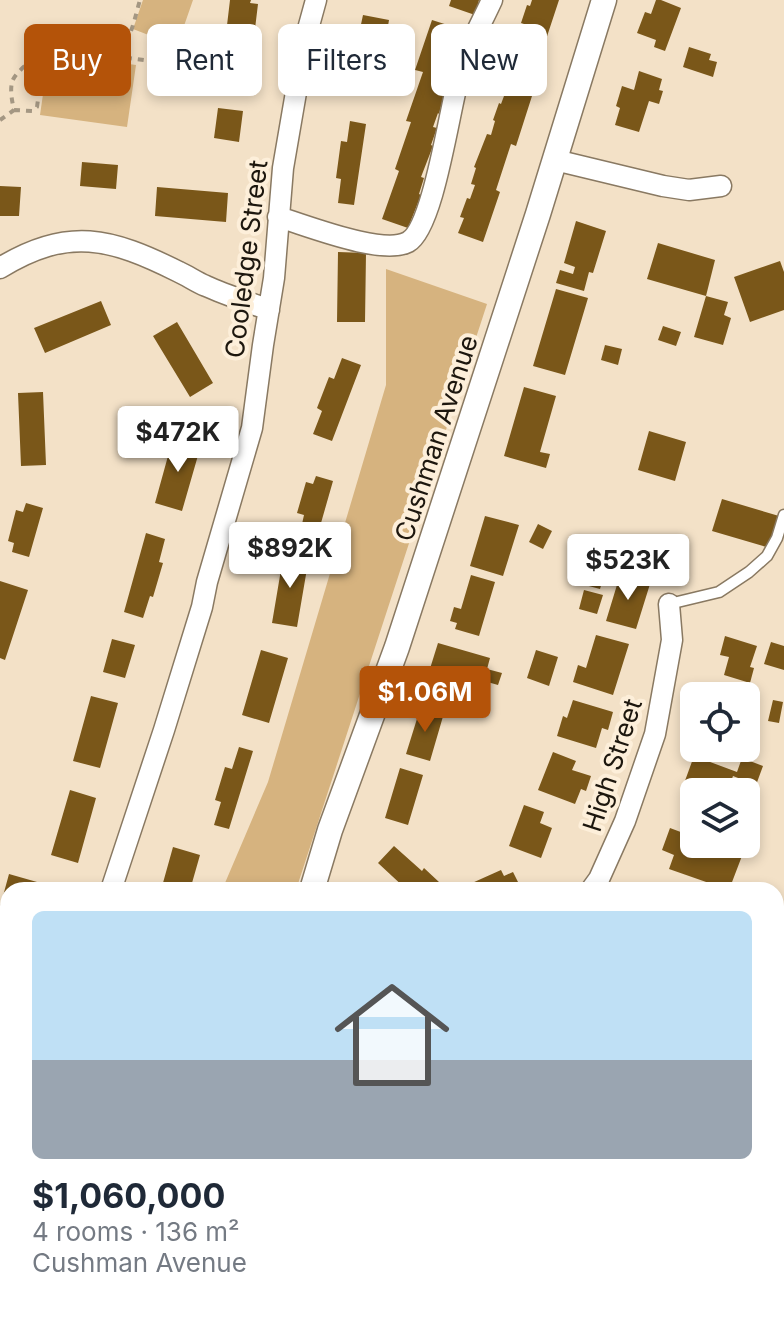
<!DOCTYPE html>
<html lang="en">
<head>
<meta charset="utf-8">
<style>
	:root { --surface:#fff; --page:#f2f2f3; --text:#1f2937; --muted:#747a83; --accent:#b45309 }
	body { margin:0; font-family:Inter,sans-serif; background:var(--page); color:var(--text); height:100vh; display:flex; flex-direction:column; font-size:30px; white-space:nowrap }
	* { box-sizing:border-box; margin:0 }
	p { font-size:26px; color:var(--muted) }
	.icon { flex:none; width:44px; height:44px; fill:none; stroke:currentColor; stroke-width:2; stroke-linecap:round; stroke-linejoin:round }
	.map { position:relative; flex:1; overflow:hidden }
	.side { position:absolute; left:0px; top:882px; width:784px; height:442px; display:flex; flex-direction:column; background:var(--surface); border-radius:24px 24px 0 0; box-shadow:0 4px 12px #0003 }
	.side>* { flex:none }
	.hud { position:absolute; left:24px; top:24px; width:736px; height:72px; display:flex; gap:16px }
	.tools { position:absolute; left:680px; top:682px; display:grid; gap:16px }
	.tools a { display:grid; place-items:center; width:80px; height:80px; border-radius:12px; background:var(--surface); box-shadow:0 4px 12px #0003; font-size:40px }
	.price { position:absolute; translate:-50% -68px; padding:0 18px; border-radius:8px; background:#fff; color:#222; font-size:26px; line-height:52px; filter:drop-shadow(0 2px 4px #0008) }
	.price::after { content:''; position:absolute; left:50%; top:48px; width:24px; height:18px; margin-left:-12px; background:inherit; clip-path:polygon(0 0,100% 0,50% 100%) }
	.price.on { background:var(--accent); color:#fff }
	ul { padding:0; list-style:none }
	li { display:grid; align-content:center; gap:16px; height:424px; padding:0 32px }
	li span { display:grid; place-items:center; height:248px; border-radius:12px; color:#555 }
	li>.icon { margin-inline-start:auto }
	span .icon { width:144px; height:144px; fill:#fffc; stroke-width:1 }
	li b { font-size:34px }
	.tag { padding:0 28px; border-radius:12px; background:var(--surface); box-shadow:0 4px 12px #0003; font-size:28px; line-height:72px }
	.tag.on { background:var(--accent); color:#fff }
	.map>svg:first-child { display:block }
</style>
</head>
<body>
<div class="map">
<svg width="784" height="1323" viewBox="0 0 784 1323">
	<rect width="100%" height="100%" fill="#f3e1c7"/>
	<path fill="#d6b37f" d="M143,0h50l-16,46 -44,-17z
		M49,53l87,12 -9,62 -87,-12z
		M386,269l101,35 -191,586h-74l46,-108 118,-397z"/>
	<path fill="#7a5719" d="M230,0h21l-1,3 8,1 -4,33 -7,-1 -3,26 -21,-3z
		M451,0h28l-4,15 -26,-9z
		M532,0h27l-31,94 4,2 -16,50 -5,-2 -15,46 4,2 -17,50 -25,-9 6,-15 -4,-1 7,-19 3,1 5,-14 -4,-1 5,-16 -2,-1 13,-33 4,1 4,-14 -2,-1 6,-17 2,1 3,-8 -2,-1 5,-23 -2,-1 6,-18 3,1 10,-30 -3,-1 6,-18 3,1z
		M656,0h5l20,8 -16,43 -11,-4 2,-7 -19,-7 8,-21 6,2z
		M363,15l26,5 -12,70 -26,-5 2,-13 -3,-1 8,-42h2z
		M432,20l25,8 -6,16 3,1 -14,31 8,3 -9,35 -1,-1 -5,14 4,1 -6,17 2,1 -12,31 3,1 -5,16 2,1 -13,33 -26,-9 17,-48 -4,-2 16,-47 -5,-1 17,-49 -8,-2z
		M689,47l22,7 -2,6 8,2 -4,15 -30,-10z
		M639,71l23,8 -3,11 4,1 -4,13 -10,-3 -10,31 -24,-7 5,-17 -4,-2 6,-20 12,4z
		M218,108l25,3 -4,31 -25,-4z
		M350,121l16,3 -12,81 -16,-2 3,-24 -5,-1 5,-37 6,1z
		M82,162l36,3 -2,24 -36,-3z
		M0,186l21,1 -2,29h-19z
		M157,187l71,6 -2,29 -71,-6z
		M576,221l30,10 -13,42 -4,-1 -5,19 -28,-8 4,-13 13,4 2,-7 -11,-4z
		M658,243l57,17 -9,36 -59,-17z
		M338,252l28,1 -1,69h-28z
		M780,261l4,11v38l-34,12 -16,-45z
		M556,289l32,9 -23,77 -32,-9z
		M706,296l22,6 -4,13 7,3 -8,27 -29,-8z
		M101,301l10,24 -66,28 -11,-25z
		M177,322l36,61 -23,14 -37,-61z
		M663,326l18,6 -5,14 -18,-6z
		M605,345l17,4 -4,16 -17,-5z
		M342,358l19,7 -29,76 -19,-7 9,-23 -5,-3 12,-31 5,2z
		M524,387l32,9 -16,56 10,2 -4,14 -42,-12z
		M43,392l3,73 -25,1 -3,-73z
		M649,431l37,11 -11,39 -37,-11z
		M173,438l28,7 -19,66 -27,-8z
		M316,476l17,5 -14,49 -17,-6 2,-9 -7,-2 9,-31 7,2z
		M722,499l57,17 -9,32 -58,-17z
		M26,503l17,5 -14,49 -17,-5 2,-9 -6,-2 8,-31 7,2z
		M485,516l34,9 -16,51 -33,-10z
		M538,524l14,7 -9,18 -14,-7z
		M146,533l19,6 -6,23 4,1 -10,34 -3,-1 -7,22 -19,-6z
		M596,548l15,5 -11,36 -15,-4z
		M284,552l25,5 -12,70 -25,-4z
		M471,575l24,7 -16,54 -24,-7 2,-6 -7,-2 4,-14 7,2z
		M620,575l30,9 -14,45 -30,-8z
		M0,581l28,9 -23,70 -5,-2z
		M584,590l19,5 -6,19 -18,-5z
		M596,635l33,9 -16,51 -40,-13 5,-17 8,3z
		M725,636l32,10 -7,21 4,1 -4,15 -26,-8 5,-18 -9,-2z
		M112,639l23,6 -10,33 -22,-6z
		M771,642l13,4v24l-20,-6z
		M438,643l52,15 -3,11 15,4 -4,12 -14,-4 -4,10 -26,-8 -4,16 -27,-8z
		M261,650l27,8 -19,65 -27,-8z
		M536,650l22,7 -9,29 -22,-8z
		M91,696l27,7 -18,65 -27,-7z
		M573,700l40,12 -5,18 -6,-2 -6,20 -39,-12 6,-20 4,2z
		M773,700l10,2 -4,21 -11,-2z
		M421,706l23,7 -14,48 -24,-7z
		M239,747l14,4 -24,78 -15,-4 7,-23 -6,-2 10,-33 7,2z
		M553,752l23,9 -4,9 19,6 -5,15 -5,-2 -6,15 -37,-14z
		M694,756l43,16 5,-14 21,8 -7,19 -23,-9 -6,16h-33v1l-12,-4z
		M400,768l23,7 -15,50 -23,-7z
		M70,790l26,8 -18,65 -27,-8z
		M524,805l20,7 -4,11 12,5 -11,30 -32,-12z
		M670,828l24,9v7h6l15,6 3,-6h28v-6l5,2 -5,12 -1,-4 -16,42 -60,-21 5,-14 -12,-5z
		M394,846l28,25 2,-3 15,14 -7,8h-14l-7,-6 -5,5 -28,-26z
		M173,847l27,8 -10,35h-29z
		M501,870l3,6 9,-4 9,18h-40l-1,-2 -6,2 -3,-7z
		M9,874l28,8 -2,8h-27v41l-8,-3v-21z
		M776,988l8,3v44l-2,5 -6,-2z
		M0,1157l8,3v26l-7,25z
		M380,1316h42l-2,7h-42z
		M529,1316h15l22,7h-39z
		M749,1316h17l18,3v4h-36z"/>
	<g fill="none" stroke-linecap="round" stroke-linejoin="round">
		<defs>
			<path id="service" d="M669,604l50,-12 30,-20 18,-16 10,-18 7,-23
				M143,1316l24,7"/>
			<path id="minor" d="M555,160l108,26 26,4 32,-4
				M278,217c28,8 104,39 130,25 26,-14 42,-138 52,-169 7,-25 21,-49 32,-73
				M0,268c68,-42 111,-30 179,4 9,4 17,10 27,14 20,9 42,16 63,24
				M111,890l53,-160 38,-123 5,-25 45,-154 11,-83 11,-67 9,-110 22,-128 11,-40
				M591,890l8,-11 26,-58 30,-87 17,-94 -3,-36
				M0,1024l8,-5
				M500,1323l2,-7"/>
			<path id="tertiary" d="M312,890l18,-60 67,-183 141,-433 66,-214
				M191,1323l2,-7"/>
		</defs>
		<use href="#service" stroke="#897962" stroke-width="13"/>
		<use href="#minor" stroke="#897962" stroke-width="23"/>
		<use href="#tertiary" stroke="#897962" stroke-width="27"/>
		<path stroke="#a49783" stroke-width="4" stroke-dasharray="6 6" stroke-linecap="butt" d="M114,56l66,9
			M14,110l18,1 5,-4 7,-52
			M0,120l14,-10c-2,-9 -4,-19 -2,-28 3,-11 31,-32 42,-34l60,8c17,-13 20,-36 26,-56"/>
		<use href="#service" stroke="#fff" stroke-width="10"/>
		<use href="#minor" stroke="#fff" stroke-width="20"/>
		<use href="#tertiary" stroke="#fff" stroke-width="24"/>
	</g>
	<g text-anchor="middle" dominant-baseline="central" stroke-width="8" stroke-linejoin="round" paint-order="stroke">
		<g font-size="26" fill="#1d170e" stroke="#fdefda">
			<text transform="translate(246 259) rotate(-83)">Cooledge Street</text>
			<text transform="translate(436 438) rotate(-72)">Cushman Avenue</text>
			<text transform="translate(612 765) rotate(-72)">High Street</text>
		</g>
	</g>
</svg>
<div class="tools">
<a><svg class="icon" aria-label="locate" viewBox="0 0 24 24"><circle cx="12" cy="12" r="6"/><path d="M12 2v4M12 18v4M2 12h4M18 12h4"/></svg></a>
<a><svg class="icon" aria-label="layers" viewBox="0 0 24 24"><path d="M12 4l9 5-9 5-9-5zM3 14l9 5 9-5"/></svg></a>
</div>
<b class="price" style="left:178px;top:474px">$472K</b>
<b class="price" style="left:290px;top:590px">$892K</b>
<b class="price" style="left:628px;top:602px">$523K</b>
<b class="price on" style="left:425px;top:734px">$1.06M</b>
<div class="hud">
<a class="tag on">Buy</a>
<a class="tag">Rent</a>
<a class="tag">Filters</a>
<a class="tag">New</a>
</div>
<section class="side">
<ul>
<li><span style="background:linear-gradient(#bfe0f5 60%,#9aa5b1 0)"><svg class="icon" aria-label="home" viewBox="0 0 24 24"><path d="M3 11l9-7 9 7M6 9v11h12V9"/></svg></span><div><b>$1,060,000</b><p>4 rooms · 136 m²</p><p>Cushman Avenue</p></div></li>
</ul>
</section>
</div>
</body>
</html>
